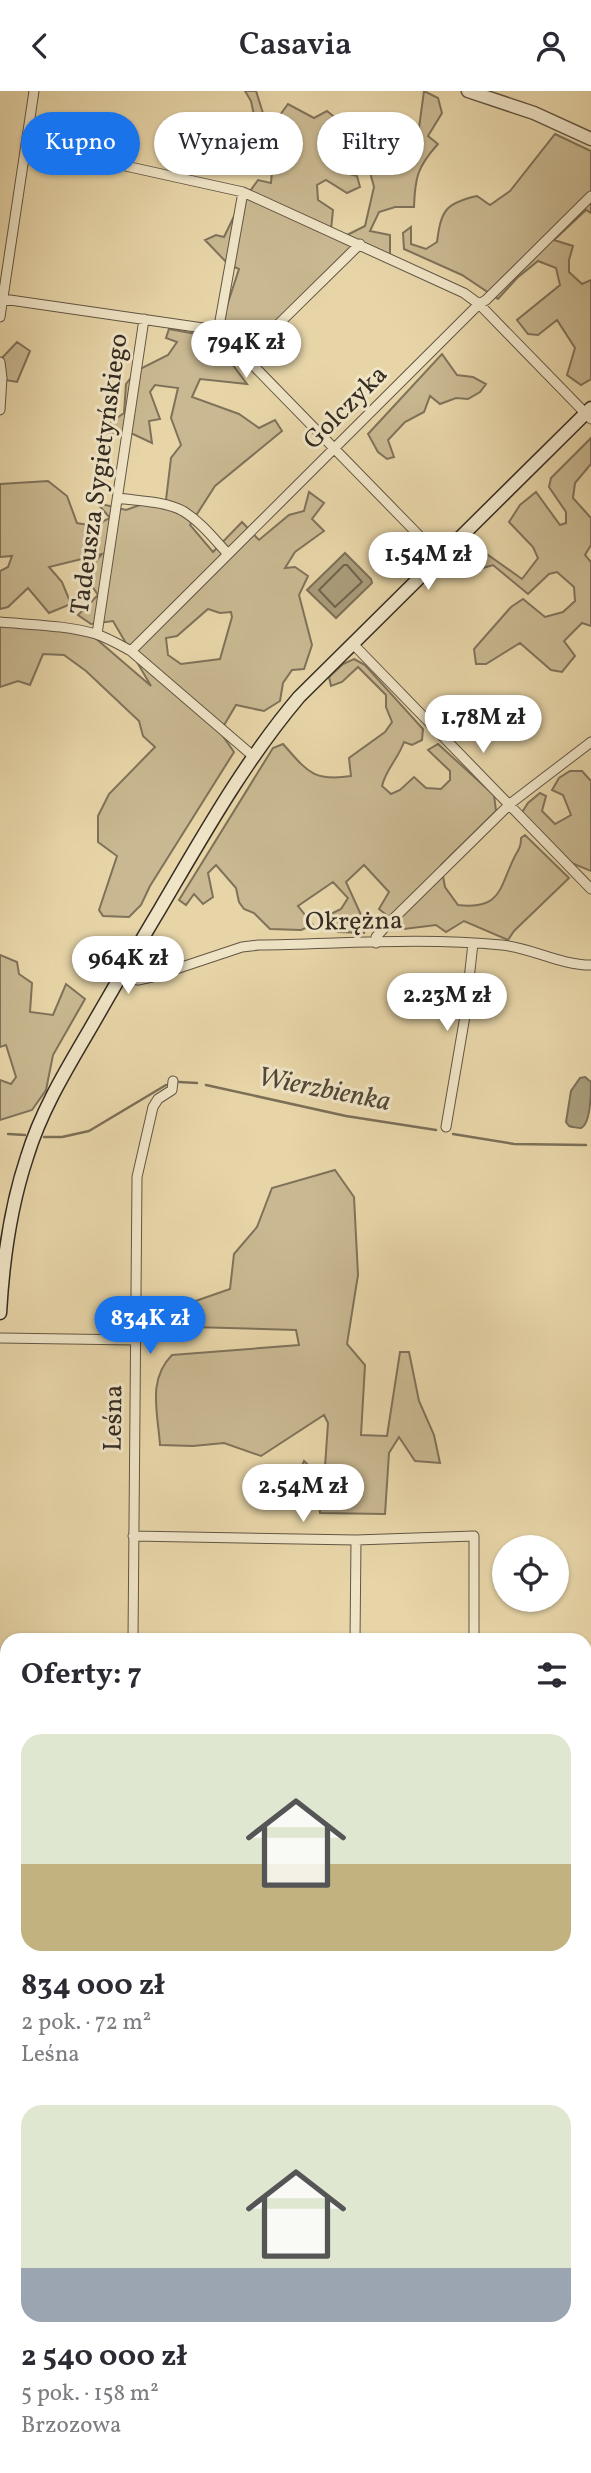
<!DOCTYPE html>
<html lang="pl">
<head>
<meta charset="utf-8">
<style>
	:root { --surface:#fff; --page:#f2f2f3; --text:#2b2b33; --muted:#7c7c81; --accent:#1a73e8 }
	body { margin:0; font-family:Vollkorn,serif; background:var(--page); color:var(--text); height:100vh; display:flex; flex-direction:column; font-size:26px; white-space:nowrap }
	* { box-sizing:border-box; margin:0 }
	p { font-size:23px; color:var(--muted) }
	.icon { flex:none; width:38px; height:38px; fill:none; stroke:currentColor; stroke-width:2; stroke-linecap:round; stroke-linejoin:round }
	.map { position:relative; flex:1; overflow:hidden }
	.side { position:absolute; left:0px; top:1542px; width:592px; height:842px; display:flex; flex-direction:column; background:var(--surface); border-radius:21px 21px 0 0; box-shadow:0 2px 5px #0004 }
	.side>* { flex:none }
	.top-card { position:absolute; left:21px; top:21px; width:550px; height:63px; display:flex; gap:14px }
	.fabs { position:absolute; left:492px; top:1444px; display:grid; gap:14px }
	.fabs a { display:grid; place-items:center; width:77px; height:77px; border-radius:50%; background:var(--surface); box-shadow:0 2px 5px #0004; font-size:35px }
	.price { position:absolute; translate:-50% -60px; padding:0 16px; border-radius:24px; background:#fff; color:#222; font-size:23px; line-height:46px; filter:drop-shadow(0 2px 4px #0008) }
	.price::after { content:''; position:absolute; left:50%; top:42px; width:21px; height:16px; margin-left:-10px; background:inherit; clip-path:polygon(0 0,100% 0,50% 100%) }
	.price.on { background:var(--accent); color:#fff }
	ul { padding:0; list-style:none }
	li { display:grid; align-content:center; gap:14px; height:371px; padding:0 21px }
	li span { display:grid; place-items:center; height:217px; border-radius:21px; color:#555 }
	li>.icon { margin-inline-start:auto }
	span .icon { width:126px; height:126px; fill:#fffc; stroke-width:1 }
	li b { font-size:30px }
	h2 { display:flex; justify-content:space-between; align-items:center; height:84px; padding:0 21px; font-size:30px }
	.tag { padding:0 24px; border-radius:32px; background:var(--surface); box-shadow:0 2px 5px #0004; font-size:24px; line-height:63px }
	.tag.on { background:var(--accent); color:#fff }
	header { display:flex; justify-content:space-between; align-items:center; height:91px; padding:0 21px; background:var(--surface); font-size:32px; font-weight:600 }
	.map>svg:first-child { display:block }
</style>
</head>
<body>
<header><svg class="icon" aria-label="back" viewBox="0 0 24 24"><path d="M15 5l-7 7 7 7"/></svg>Casavia<svg class="icon" aria-label="person" viewBox="0 0 24 24"><circle cx="12" cy="8" r="4"/><path d="M4 21q1-7 8-7t8 7"/></svg></header>
<div class="map">
<svg width="591" height="2382" viewBox="0 0 591 2382">
	<rect width="100%" height="100%" fill="#e7d5a8"/>
	<filter id="stains"><feTurbulence type="fractalNoise" baseFrequency=".00286" numOctaves="4"/><feColorMatrix values="0 0 0 0 .2 0 0 0 0 .09 0 0 0 0 .02 0 0 0 .5 -.17"/></filter>
	<radialGradient id="worn" r=".72"><stop offset=".6" stop-color="#630" stop-opacity="0"/><stop offset="1" stop-color="#630" stop-opacity=".3"/></radialGradient>
	<path fill="#c9b891" stroke="#7f725a" stroke-width="2" fill-rule="evenodd" d="M245,0h11l12,38 14,-1 -2,-13 8,-11 26,14 13,-7 11,9 -10,31 9,5 8,17 12,3 3,11 -13,6 -21,-13 -9,5 1,15 15,10 -2,20 12,7 22,-11 9,-39 -6,-22 12,-40 6,-12 8,4 -5,22 8,17 19,-6 8,-59 14,7 4,15 -14,23 10,8c-21,23 -23,34 -24,63h-19l-16,5 -9,19 20,4v21l-32,-9 -106,101 -30,-27 17,-52 -11,-5 -23,-24 11,-5 8,2 14,-29 20,-28 13,3c3,-28 0,-41 -20,-62l3,-6 -3,-14z
		M555,43l36,17v62l-5,-3 -32,30 19,6 -4,14v12l13,12 9,-4v99l-10,6 -14,-10 8,-27 -18,-28 -19,15 -10,-1 -11,-14 43,-35 -4,-17 -18,-7 -21,17 -19,21 -36,-24 -58,-26 -1,-16 8,-6v17l15,5 11,-7c4,-31 8,-39 40,-46l13,9 20,-14z
		M169,238l43,8 35,47 -47,-5 -8,18 47,17 20,14 16,-8 7,11 -67,55 -25,39 23,27 29,-30 17,18 30,-25 15,-4 5,-19 15,11 -12,16 12,12 -29,21 -10,16 10,-1 13,9 -9,19 13,50 -8,24 -12,1 -9,13 -3,18 -16,10 -28,-6 -16,27 14,20 -84,134 -9,19 -12,12 -26,-1 -4,-6 18,-54 -19,-14v-26l11,-22 46,-47 -12,-11 -4,-15 -53,-50 -22,-16 -21,-1 -13,31 -12,-4 -18,6v-61l57,3 37,8 57,49 -38,-65 -22,3 -13,-9 20,-20 -14,-21 18,-20 -53,13 13,15 9,22 -22,9 -21,-25 -20,19 -8,2v-38l8,-4 4,-11 -12,1v-73l48,-3 19,15 10,27 17,3 16,-8 -13,-15 29,7 28,-10h12l5,-42 10,-13 -10,-27 7,-30 -23,-3 -5,7 10,27 -11,2 3,22 -19,-9 -29,-1v-6l20,-14 2,-29 10,-13 32,-16 9,-13 -11,-4zM208,518l12,4 11,-1 1,5 -12,42 -39,5 -13,-9 -2,-17 11,-2z
		M17,251l13,9 -13,31 -17,-3v-19z
		M442,263l15,21 16,2 13,7 -6,8 -12,7 -12,-1 -16,6 -10,-8 -6,16 -19,10 -17,18 6,17 -7,2 -9,-7 -10,-18z
		M591,347v26l-16,19 -2,15 18,20v27l-6,10 6,7v64l-9,-3 -18,18 11,15 -13,16 -11,-2 -31,-27 -34,21h-10l-2,-15 37,-42 12,-8 22,18 18,-5 12,-11 -1,-14 -17,-15 -8,2 -21,20 -35,-29 -13,4 -3,-19h4l41,29 16,-21 -5,-11 -24,-25 11,-17 16,-13 24,33 6,-2v-11l-17,-25 2,-9z
		M354,568l11,6 58,64 -1,11 -10,5 -8,-3c-6,17 -18,27 -22,44l9,8 9,-4 14,-13 12,11 15,1 9,-9v-9l-22,-21 10,-6 56,51 2,16 -55,54 4,22 13,18c43,5 41,-16 56,-47 4,-8 7,-10 7,-20l4,-3 44,43 -55,53 -6,9 -44,-19 -18,11 -10,-7 -32,4 -25,-20 10,-17 -25,-27 -18,17 16,35 2,16 -26,-1 -17,-13 20,-10 7,-11 -15,-16 -35,24 15,19 -12,5 -31,-1 -16,-16 -10,-4 -5,-7 -3,-14 -20,-23 -8,8 5,24 -10,7 -9,-10 -8,11 -7,-5 94,-152 10,-4c24,27 30,38 68,32l-2,-18 36,-26 7,-10 -6,-15v-12l-28,-28 -16,15 -11,4 -2,-9 14,-13z
		M570,680h12l9,10v90l-29,-12 -41,-45 7,-11 12,-10 6,3 -4,15 13,13 16,-9 -8,-20 -11,-5 7,-12z
		M0,864l17,7 2,12 13,9 -2,29 23,3 13,-31 19,15 -32,56 -7,35 -14,20 -32,10v-40l11,4 5,-7 -10,-32 -6,2z
		M335,1079l19,27 4,78 -11,69 18,21 -4,70 26,1 13,-84h9l10,49 15,34 6,28 -25,-2 -16,-24 -10,16 -4,61 -65,-1 -1,-21 -25,-8 10,-23 20,20 4,-58 -4,-8 -63,41 -37,-13 -31,3 -33,-1c-2,-32 -13,-65 12,-90l127,-10 -3,-15 -104,-3 -5,-23 43,-15 4,-35 23,-27 15,-39z
		M585,1791h6v100h-6z"/>
	<path fill="#aa9c7a" stroke="#7b6f57" stroke-width="2" d="M345,462l26,26 1,4 -36,35 -29,-28z
		M585,986l6,5c0,10 0,42 -10,46 -2,0 -10,-1 -12,-2l-3,-4 5,-31 9,-13z"/>
	<g fill="none" stroke-linecap="round" stroke-linejoin="round">
		<path stroke="#70644e" stroke-width="2" d="M344,474h3l15,17 -27,25 -16,-17z"/>
		<path stroke="#7b6f57" stroke-width="2.5" d="M179,991l18,1
			M206,994l140,31 90,14
			M8,1043l17,1
			M453,1043l61,10 72,1
			M44,1046h18l27,-6 77,-46"/>
		<defs>
			<path id="minor" d="M26,53l217,48 221,101 15,11 112,115
				M3,208l207,30 16,8 19,20 195,200
				M0,226l34,-226
				M218,241l25,-140
				M245,266l115,-113
				M0,271l2,16 -2,32
				M118,407c20,3 47,3 65,13 18,11 31,28 45,43
				M0,531c31,3 65,3 96,12 12,4 24,11 35,17l122,105
				M97,543l47,-315
				M352,552l239,246
				M131,560l348,-347 7,-4 105,-104
				M376,852v-6l9,-10 125,-123 81,-62
				M120,886l18,3 14,-3 90,-30 17,-2c80,-1 162,-8 243,0 30,3 58,20 89,20
				M446,1036l19,-111 8,-73
				M0,1247l135,2
				M133,1445l223,4 118,-4v104
				M133,1549l4,-463 16,-70 5,-8 14,-9 1,-9
				M355,1549l1,-100
				M584,1584h7
				M0,1587h7
				M584,1690l1,91
				M0,1918h7
				M584,1921l7,1
				M0,2044h7
				M584,2078l7,1
				M0,2174l7,1
				M584,2252h7
				M204,2376l39,6
				M189,2382v-6"/>
			<path id="tertiary" d="M468,0l66,22 57,26"/>
			<path id="secondary" d="M0,1222c3,-53 10,-105 27,-156 14,-46 39,-87 63,-128 23,-40 46,-80 70,-120 43,-73 84,-147 139,-212l292,-289"/>
		</defs>
		<use href="#minor" stroke="#625644" stroke-width="11"/>
		<use href="#tertiary" stroke="#625644" stroke-width="15"/>
		<use href="#secondary" stroke="#352c22" stroke-width="15"/>
		<use href="#minor" stroke="#efe4c6" stroke-width="9"/>
		<use href="#tertiary" stroke="#efe4c6" stroke-width="12"/>
		<use href="#secondary" stroke="#efe4c6" stroke-width="12"/>
	</g>
	<g text-anchor="middle" dominant-baseline="central" stroke-width="6" stroke-linejoin="round" paint-order="stroke">
		<g font-size="26" fill="#352c22" stroke="#efe4c6">
			<text transform="translate(346 317) rotate(-45)">Golczyka</text>
			<text transform="translate(100 383) rotate(-82)">Tadeusza Sygietyńskiego</text>
			<text transform="translate(354 831) rotate(-1)">Okrężna</text>
			<text transform="translate(114 1327) rotate(-89)">Leśna</text>
		</g>
		<g font-size="28" font-style="italic" fill="#524838" stroke="#efe4c6">
			<text transform="translate(324 999) rotate(11)">Wierzbienka</text>
		</g>
	</g>
	<rect width="100%" height="100%" filter="url(#stains)"/>
	<rect width="100%" height="100%" fill="url(#worn)"/>
</svg>
<div class="fabs">
<a><svg class="icon" aria-label="locate" viewBox="0 0 24 24"><circle cx="12" cy="12" r="6"/><path d="M12 2v4M12 18v4M2 12h4M18 12h4"/></svg></a>
</div>
<b class="price" style="left:246px;top:289px">794K zł</b>
<b class="price" style="left:428px;top:501px">1.54M zł</b>
<b class="price" style="left:483px;top:664px">1.78M zł</b>
<b class="price" style="left:128px;top:905px">964K zł</b>
<b class="price" style="left:447px;top:942px">2.23M zł</b>
<b class="price on" style="left:150px;top:1265px">834K zł</b>
<b class="price" style="left:303px;top:1433px">2.54M zł</b>
<div class="top-card">
<a class="tag on">Kupno</a>
<a class="tag">Wynajem</a>
<a class="tag">Filtry</a>
</div>
<section class="side">
<h2>Oferty: 7<svg class="icon" aria-label="filters" viewBox="0 0 24 24"><path d="M4 7h16M4 17h16"/><circle cx="9" cy="7" r="2"/><circle cx="15" cy="17" r="2"/></svg></h2>
<ul>
<li><span style="background:linear-gradient(#dfe7d0 60%,#c2b280 0)"><svg class="icon" aria-label="home" viewBox="0 0 24 24"><path d="M3 11l9-7 9 7M6 9v11h12V9"/></svg></span><div><b>834 000 zł</b><p>2 pok. · 72 m²</p><p>Leśna</p></div></li>
<li><span style="background:linear-gradient(#dfe7d0 75%,#9aa5b1 0)"><svg class="icon" aria-label="home" viewBox="0 0 24 24"><path d="M3 11l9-7 9 7M6 9v11h12V9"/></svg></span><div><b>2 540 000 zł</b><p>5 pok. · 158 m²</p><p>Brzozowa</p></div></li>
</ul>
</section>
</div>
</body>
</html>
